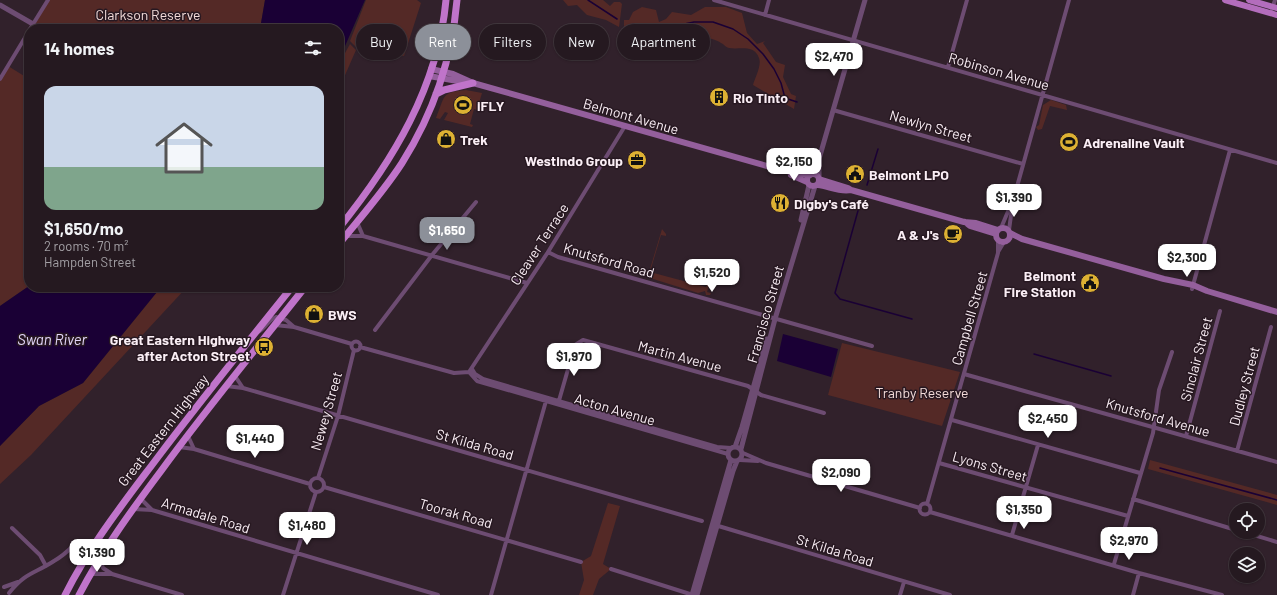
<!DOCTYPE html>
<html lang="en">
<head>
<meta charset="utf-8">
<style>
	:root { --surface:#251920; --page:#2d2229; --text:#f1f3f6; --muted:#a3a0a5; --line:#42383e; --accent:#8c9099 }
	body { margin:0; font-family:Barlow,sans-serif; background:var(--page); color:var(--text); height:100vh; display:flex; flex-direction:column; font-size:15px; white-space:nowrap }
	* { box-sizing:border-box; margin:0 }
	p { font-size:13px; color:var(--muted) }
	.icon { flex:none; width:22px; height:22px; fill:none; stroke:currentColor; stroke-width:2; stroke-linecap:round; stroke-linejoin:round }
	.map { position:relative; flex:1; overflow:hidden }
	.sheet { position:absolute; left:24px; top:24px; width:320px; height:268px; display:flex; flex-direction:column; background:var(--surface); border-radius:16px; box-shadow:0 1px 3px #0004,0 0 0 1px var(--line) }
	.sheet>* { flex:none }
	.banner { position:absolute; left:356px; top:24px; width:380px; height:36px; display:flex; gap:8px }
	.tools { position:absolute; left:1229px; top:503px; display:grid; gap:8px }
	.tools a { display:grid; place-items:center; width:36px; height:36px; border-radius:50%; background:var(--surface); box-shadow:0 1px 3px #0004,0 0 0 1px var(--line); font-size:20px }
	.price { position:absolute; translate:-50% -34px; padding:0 9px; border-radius:8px; background:#fff; color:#222; font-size:13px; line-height:26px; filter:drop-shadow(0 1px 2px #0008) }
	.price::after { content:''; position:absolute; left:50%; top:24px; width:12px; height:9px; margin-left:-6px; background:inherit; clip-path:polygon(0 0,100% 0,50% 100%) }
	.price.active { background:var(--accent); color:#fff }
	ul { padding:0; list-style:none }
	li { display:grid; align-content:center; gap:8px; height:212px; padding:0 20px }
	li+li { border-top:1px solid var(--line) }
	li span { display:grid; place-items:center; height:124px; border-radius:12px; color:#555 }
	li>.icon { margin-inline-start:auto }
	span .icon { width:72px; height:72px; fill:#fffc; stroke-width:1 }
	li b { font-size:17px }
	h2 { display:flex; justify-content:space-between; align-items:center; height:48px; padding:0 20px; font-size:17px }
	.pill { padding:0 14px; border-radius:18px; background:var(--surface); box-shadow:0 1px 3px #0004,0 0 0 1px var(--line); font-size:14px; line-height:36px }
	.pill.active { background:var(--accent); color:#fff }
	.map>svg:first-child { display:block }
</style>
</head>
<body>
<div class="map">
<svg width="1277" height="595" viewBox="0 0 1277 595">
	<rect width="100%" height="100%" fill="#31212b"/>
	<path fill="#542926" d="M48,0h217l-5,29h-228l-1,-1z
		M366,0h51l4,3 -17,53 -47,-8 -7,-7z
		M563,0h40l7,6 4,-4h6l2,2 -3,23 -13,-7 -19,-5 -10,-10 -9,1z
		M642,7l14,3 3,12 7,-3 6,-7 19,3 14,-8h21l16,6 5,20 10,11 8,-3 -2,2 13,19 9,3 -2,12 8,17 5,2 -2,13 -41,-24c2,-7 9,-20 6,-27 -5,-14 -20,-8 -30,-10 -4,-1 -5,-4 -8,-5 -9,-6 -23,-7 -33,-4l-6,-3 -19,5 -35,-1 -4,-3v-17h5l4,-8z
		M350,44l6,6 -17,39v-25z
		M8,66l21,13v207l-29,20v-226z
		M466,90l16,3 -5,17 -3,-1 -4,15 3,1 -1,2 -28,-7 4,-7 -3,-1 -5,7 -4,-1c9,-22 5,-26 30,-28z
		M1051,100l15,5 1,5 -17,-4 -8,23 -4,1 -2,-3 3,-2 4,-20z
		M662,229l4,5v2l-5,-1 -11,37 56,15 7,-26 3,1 -9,30 4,1 -1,2h-4l-1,-4 -7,2 -48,-15v-9z
		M161,287h26l-156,168 -31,29v-38l39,-40 44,-23z
		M842,343l118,29 -18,54 -114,-31z
		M1150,460l127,35v10l-129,-36z
		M608,503l12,3 -17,58 8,5 -12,10 -6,16h-14l5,-15 -3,-18 10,-6z"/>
	<path fill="#1a0035" d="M265,0h100l-26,60v-31h-79z
		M29,286v1h132l-78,96 -44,23 -39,40v-140z
		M783,334l55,15 -7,28 -54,-16z"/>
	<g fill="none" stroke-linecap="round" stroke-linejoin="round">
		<path stroke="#1a0035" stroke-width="1.5" d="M588,0l29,19
			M633,24l37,3 24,-5h19l20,7 15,10 15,15 11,15 7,14 4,15 12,4
			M867,185l11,-36
			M861,200l-26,93 5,6 72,20
			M1034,354l77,22
			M1160,468l117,32"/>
		<path stroke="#6d4c72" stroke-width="4" d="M714,0l563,163
			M1272,9l3,-9
			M765,15l4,-15
			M30,29l18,-29
			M948,67l19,-67
			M0,79l29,-48
			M833,110l190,54
			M357,222l6,14
			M1001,228l11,-26
			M1009,230l4,-29 56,-201
			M346,236h17l164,47
			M548,252l10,5 314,89
			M998,252l6,-10
			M1192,289l38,-139
			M275,325l19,2 58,17
			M375,330l57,-75 44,-53
			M258,332c8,-4 10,-12 18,-15l10,3 8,7
			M351.5 346a4.5 4.5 0 1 1 9 0a4.5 4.5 0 1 1-9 0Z
			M360,347l94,26 15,-1
			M472,369l3,5 8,5 234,68 14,1
			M469,372l79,-120 77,-126
			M469,372l8,9 251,73
			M964,374l313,88
			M235,376l8,12
			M226,386l17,2 459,133
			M558,404l17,-59 8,-5 165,46 13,9 63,18
			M952,420l188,53
			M188,436l6,13
			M1186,436l34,-125
			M179,447l15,2 116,35
			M1237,451l34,-124
			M743,453l23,10 154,45
			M740,460l18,1
			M939,463l189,53
			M318,478l20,-62 16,-66
			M310 485a7 7 0 1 1 14 0a7 7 0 1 1-14 0Z
			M324,487l257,75
			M140,498l12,12
			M1133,499l103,31
			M919.5 509a5.5 5.5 0 1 1 11 0a5.5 5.5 0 1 1-11 0Z
			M927,504l71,-251v-13
			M133,509l19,1 286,85
			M930,512l209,61 83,22
			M715,525l235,70
			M12,528l28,27 6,11
			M1244,532l33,10
			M1012,535l26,-90
			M100,559l3,9 9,6 70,21
			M1114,564l39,-131 6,-43 13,-38
			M611,569l82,26
			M91,574h21
			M4,587l14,-5
			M9,593c17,-21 25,-19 45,-32 7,-4 14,-10 20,-16
			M283,595l33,-103
			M491,595l55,-194
			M900,595l4,-13
			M1133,595l6,-22"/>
		<path stroke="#6d4c72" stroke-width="5" d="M0,5l33,19
			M811,174l8,-14
			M819,177v-18l46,-159
			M801,220l8,-35
			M728 454a7 7 0 1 1 14 0a7 7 0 1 1-14 0Z
			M735,447l7,-20 25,-88
			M741,449l34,-130 40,-133
			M692,595l39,-135
			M697,595l36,-124 4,-10"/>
		<path stroke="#945f9c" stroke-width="6" d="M431,69l22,5 20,9 308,87 29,5
			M429,76l40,7
			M807 180a6 6 0 1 1 12 0a6 6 0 1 1-12 0Z
			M791,175l16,7
			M819,179l29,9 3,2 113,32 12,1 22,7
			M818,185c10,1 23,8 33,5
			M965,222l5,4 26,8
			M996 235a7 7 0 1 1 14 0a7 7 0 1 1-14 0Z
			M1010,233l12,6 142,40 29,6 14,6 70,21"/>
		<path stroke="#b36dbc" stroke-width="6" d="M1225,0l52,15
			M1249,0l28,8"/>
		<path stroke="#c074ca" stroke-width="7" d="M436,94l8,-4 29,-7
			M339,228c54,-67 99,-141 107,-228
			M339,244c21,-26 45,-53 63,-81 31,-49 50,-105 55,-163
			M65,595c25,-50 60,-94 93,-138 44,-58 89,-114 134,-170
			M79,595c23,-44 52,-84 82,-124 46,-63 96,-123 144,-184"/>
	</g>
	<defs>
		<symbol id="building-disc" viewBox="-11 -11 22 22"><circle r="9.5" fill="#ddb133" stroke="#271821"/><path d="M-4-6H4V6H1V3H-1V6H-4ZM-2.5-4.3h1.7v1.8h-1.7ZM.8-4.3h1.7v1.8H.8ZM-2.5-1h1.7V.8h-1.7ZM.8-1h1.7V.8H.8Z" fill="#111"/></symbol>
		<symbol id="stadium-disc" viewBox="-11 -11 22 22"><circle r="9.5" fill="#ddb133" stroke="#271821"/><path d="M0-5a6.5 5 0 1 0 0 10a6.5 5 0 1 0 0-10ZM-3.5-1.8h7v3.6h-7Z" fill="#111"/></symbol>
		<symbol id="shop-disc" viewBox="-11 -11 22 22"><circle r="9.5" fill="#ddb133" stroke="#271821"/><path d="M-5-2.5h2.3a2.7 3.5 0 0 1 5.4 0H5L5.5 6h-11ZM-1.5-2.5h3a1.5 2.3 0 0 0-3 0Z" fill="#111"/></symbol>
		<symbol id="office-disc" viewBox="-11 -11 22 22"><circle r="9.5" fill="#ddb133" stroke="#271821"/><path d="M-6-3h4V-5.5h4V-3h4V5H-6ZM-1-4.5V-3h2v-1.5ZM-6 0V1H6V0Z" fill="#111"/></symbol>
		<symbol id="civic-disc" viewBox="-11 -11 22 22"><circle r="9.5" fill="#ddb133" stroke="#271821"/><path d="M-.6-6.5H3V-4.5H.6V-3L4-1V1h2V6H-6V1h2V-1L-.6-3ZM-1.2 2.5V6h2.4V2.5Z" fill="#111"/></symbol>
		<symbol id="restaurant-disc" viewBox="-11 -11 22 22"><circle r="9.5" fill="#ddb133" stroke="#271821"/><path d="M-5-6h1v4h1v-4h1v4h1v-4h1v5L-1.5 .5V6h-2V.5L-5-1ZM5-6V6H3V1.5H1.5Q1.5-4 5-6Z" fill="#111"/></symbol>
		<symbol id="cafe-disc" viewBox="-11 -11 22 22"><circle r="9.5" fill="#ddb133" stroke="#271821"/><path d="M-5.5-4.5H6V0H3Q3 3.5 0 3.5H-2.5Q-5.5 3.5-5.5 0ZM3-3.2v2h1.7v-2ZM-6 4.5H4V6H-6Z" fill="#111"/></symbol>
		<symbol id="bus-disc" viewBox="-11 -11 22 22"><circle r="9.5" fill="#ddb133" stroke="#271821"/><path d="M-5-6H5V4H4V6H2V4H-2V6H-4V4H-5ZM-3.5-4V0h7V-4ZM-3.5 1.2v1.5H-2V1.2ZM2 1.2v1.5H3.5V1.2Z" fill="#111"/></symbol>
	</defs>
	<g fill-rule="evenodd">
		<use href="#building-disc" x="708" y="86" width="22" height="22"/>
		<use href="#stadium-disc" x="452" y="94" width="22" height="22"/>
		<use href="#shop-disc" x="435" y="128" width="22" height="22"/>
		<use href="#stadium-disc" x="1058" y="131" width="22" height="22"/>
		<use href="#office-disc" x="626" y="149" width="22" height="22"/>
		<use href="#civic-disc" x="844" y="163" width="22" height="22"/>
		<use href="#restaurant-disc" x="769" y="192" width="22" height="22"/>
		<use href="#cafe-disc" x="942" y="223" width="22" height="22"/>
		<use href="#civic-disc" x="1079" y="272" width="22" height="22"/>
		<use href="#shop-disc" x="303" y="303" width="22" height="22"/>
		<use href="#bus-disc" x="253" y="336" width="22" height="22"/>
	</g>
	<g text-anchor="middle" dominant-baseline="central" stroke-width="3" stroke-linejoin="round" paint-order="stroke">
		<g font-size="14" fill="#f2dad8" stroke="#271821">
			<text x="148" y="14">Clarkson Reserve</text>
			<text x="922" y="392">Tranby Reserve</text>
		</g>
		<g font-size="14" fill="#faeef5" stroke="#271821">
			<text transform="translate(999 71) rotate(16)">Robinson Avenue</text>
			<text transform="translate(631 116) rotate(16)">Belmont Avenue</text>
			<text transform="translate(931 126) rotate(16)">Newlyn Street</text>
			<text transform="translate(539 244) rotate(-57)">Cleaver Terrace</text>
			<text transform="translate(609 260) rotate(16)">Knutsford Road</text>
			<text transform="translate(765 314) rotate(-74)">Francisco Street</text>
			<text transform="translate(969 318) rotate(-74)">Campbell Street</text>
			<text transform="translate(680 356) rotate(15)">Martin Avenue</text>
			<text transform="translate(1196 359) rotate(-75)">Sinclair Street</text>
			<text transform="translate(1244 386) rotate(-75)">Dudley Street</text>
			<text transform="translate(615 409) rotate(16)">Acton Avenue</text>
			<text transform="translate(326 411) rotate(-74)">Newey Street</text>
			<text transform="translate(1158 417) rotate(16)">Knutsford Avenue</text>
			<text transform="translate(163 430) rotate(-52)">Great Eastern Highway</text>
			<text transform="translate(475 444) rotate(16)">St Kilda Road</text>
			<text transform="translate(990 466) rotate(16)">Lyons Street</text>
			<text transform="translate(456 513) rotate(16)">Toorak Road</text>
			<text transform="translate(206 515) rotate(17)">Armadale Road</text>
			<text transform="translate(835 550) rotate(17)">St Kilda Road</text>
		</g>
		<g font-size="14" font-weight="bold" fill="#faeef5" stroke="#271821" text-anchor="start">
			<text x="733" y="97">Rio Tinto</text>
			<text x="477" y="105">iFLY</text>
			<text x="460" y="139">Trek</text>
			<text x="1083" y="142">Adrenaline Vault</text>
			<text x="623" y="160" text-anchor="end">Westindo Group</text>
			<text x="869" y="174">Belmont LPO</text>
			<text x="794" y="203">Digby's Café</text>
			<text x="939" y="234" text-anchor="end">A &amp; J's</text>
			<text x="1076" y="275" text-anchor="end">Belmont<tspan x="1076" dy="16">Fire Station</tspan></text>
			<text x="328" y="314">BWS</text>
			<text x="250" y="339" text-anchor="end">Great Eastern Highway<tspan x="250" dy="16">after Acton Street</tspan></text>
		</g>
		<g font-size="15" font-style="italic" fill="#e2d4fa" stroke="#271821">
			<text x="52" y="339">Swan River</text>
		</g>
	</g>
</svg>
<div class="tools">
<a><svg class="icon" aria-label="locate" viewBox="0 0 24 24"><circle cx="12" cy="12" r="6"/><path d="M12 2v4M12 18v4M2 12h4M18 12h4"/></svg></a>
<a><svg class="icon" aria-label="layers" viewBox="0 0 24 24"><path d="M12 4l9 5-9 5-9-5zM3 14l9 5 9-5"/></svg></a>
</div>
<b class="price" style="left:834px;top:77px">$2,470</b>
<b class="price" style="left:794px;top:182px">$2,150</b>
<b class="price" style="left:1014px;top:218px">$1,390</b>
<b class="price active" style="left:447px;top:251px">$1,650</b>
<b class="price" style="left:1187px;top:278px">$2,300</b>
<b class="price" style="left:712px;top:293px">$1,520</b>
<b class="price" style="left:574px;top:377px">$1,970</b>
<b class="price" style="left:1048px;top:439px">$2,450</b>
<b class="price" style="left:255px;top:459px">$1,440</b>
<b class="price" style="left:841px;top:493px">$2,090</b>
<b class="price" style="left:1024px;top:530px">$1,350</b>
<b class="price" style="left:307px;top:546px">$1,480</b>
<b class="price" style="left:1129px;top:561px">$2,970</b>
<b class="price" style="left:97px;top:573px">$1,390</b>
<div class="banner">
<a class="pill">Buy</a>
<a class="pill active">Rent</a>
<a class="pill">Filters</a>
<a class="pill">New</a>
<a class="pill">Apartment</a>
</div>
<section class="sheet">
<h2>14 homes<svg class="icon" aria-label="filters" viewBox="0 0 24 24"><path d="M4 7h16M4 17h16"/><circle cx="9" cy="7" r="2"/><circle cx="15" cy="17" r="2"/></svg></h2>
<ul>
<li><span style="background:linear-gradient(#c9d6e8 65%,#7fa58c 0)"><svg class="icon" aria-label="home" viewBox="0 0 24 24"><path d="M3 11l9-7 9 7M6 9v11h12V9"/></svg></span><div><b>$1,650/mo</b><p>2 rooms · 70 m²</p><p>Hampden Street</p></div></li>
</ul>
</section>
</div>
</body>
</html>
